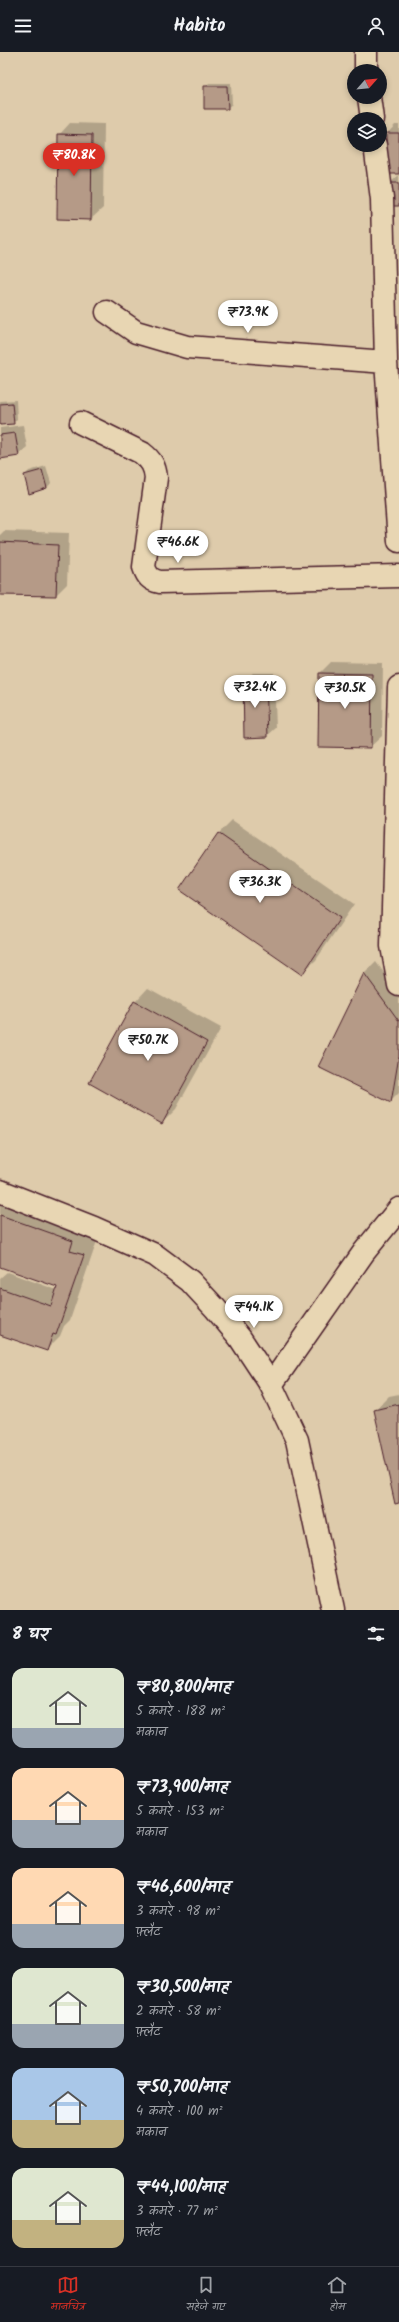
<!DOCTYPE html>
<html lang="hi">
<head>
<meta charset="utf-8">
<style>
	:root { --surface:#171b24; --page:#20242c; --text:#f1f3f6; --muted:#9ea1a6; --line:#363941; --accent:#d93025 }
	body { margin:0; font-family:Kalam,"Playpen Sans Deva",sans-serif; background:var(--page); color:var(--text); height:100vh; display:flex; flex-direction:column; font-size:15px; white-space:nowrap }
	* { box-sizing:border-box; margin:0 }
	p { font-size:13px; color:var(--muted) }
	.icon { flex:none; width:22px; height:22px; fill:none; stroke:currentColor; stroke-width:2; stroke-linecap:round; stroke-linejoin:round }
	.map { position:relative; height:1558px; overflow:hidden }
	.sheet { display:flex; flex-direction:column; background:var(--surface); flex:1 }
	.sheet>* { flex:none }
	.needle { width:26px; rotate:63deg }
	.buttons { position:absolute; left:347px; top:12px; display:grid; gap:8px }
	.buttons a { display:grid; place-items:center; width:40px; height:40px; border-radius:50%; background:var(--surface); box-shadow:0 2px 6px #0003; font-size:20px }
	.price { position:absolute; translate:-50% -34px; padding:0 9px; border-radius:14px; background:#fff; color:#222; font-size:13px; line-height:26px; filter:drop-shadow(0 1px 2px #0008) }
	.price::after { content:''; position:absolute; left:50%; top:24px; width:12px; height:9px; margin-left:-6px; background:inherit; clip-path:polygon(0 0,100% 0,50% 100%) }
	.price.selected { background:var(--accent); color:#fff }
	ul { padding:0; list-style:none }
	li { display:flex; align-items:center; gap:12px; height:100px; padding:0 12px }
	li span { display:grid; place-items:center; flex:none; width:112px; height:80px; border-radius:12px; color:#555 }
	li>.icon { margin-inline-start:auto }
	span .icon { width:48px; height:48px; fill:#fffc; stroke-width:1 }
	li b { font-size:17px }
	h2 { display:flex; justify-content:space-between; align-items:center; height:48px; padding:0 12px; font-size:17px }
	header { display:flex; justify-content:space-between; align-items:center; height:52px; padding:0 12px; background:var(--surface); font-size:18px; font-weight:700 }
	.tab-bar { display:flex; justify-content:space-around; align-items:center; height:56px; border-top:1px solid var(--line); background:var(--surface); font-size:11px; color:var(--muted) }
	.tab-bar a { display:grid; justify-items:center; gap:2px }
	.tab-bar .selected { color:var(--accent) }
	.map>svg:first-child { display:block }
</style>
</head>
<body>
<header><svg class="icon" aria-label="menu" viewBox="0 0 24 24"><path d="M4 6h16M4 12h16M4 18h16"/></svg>Habito<svg class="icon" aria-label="person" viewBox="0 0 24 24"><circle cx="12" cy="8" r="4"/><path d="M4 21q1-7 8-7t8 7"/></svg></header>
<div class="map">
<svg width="399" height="1558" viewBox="0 0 399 1558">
	<rect width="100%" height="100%" fill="#decbab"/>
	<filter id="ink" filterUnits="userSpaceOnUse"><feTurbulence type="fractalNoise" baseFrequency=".025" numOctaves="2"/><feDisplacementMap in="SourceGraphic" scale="8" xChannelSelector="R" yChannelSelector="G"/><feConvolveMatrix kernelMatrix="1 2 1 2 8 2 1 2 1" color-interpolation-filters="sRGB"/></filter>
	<g filter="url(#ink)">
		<path fill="#0003" d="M209,31h22l1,21 -5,4 -22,-21z
			M70,71l34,1 -1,84 -12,11 -33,-1 1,-83z
			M395,73h4v48l-12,-39z
			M399,123v30l-9,-22z
			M16,348l1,19 -4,4 -13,1v-23z
			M23,373l4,22 -9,8 -18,3v-30z
			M46,414l5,17 -4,5 -22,-13 4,-4z
			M4,479l65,2 -2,51 -11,11 -56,-1v-59z
			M331,610l52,1 -1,73 -12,11 -50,-74z
			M253,621h21l2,55 -9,8 -23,-55z
			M232,768l122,84 -38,56 -14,13 -84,-139z
			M376,910l23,31v100l-8,8 -72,-35 46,-93z
			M148,936l73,40 -45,81 -14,14 -27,-121z
			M5,1146l82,29 -4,10 14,4 -27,79 -6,6 -4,10 -14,14 -46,-16v-56l7,-6 50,18 1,-3 -58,-21v-63z
			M399,1342v108l-24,-92 14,-14z"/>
		<path fill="#b59a87" stroke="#4a1f2b" d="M204,34h23l1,23h-24z
			M386,81h13v41h-13z
			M58,82l34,1 -1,85 -34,-1z
			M389,131h10v23h-10z
			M12,351l2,21 -14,1v-21z
			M15,381l4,23 -19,3v-24z
			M42,418l5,18 -18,6 -5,-19z
			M0,490l58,3 -2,51 -56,-1z
			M319,621l53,1 -1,74 -53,-1z
			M243,629h23l2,56 -24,1z
			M218,781l122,85 -38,57 -123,-85z
			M364,921l35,48v35l-8,47 -73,-36z
			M134,949l73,41 -45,82 -73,-41z
			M0,1163l73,26 -3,10 14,4 -28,80 -3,-1 -6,17 -47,-16v-47l51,18 6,-19 -57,-20z
			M399,1352v99l-4,1 -21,-94z"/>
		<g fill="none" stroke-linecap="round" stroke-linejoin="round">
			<defs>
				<path id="minor" d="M366,0v19
					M369,45l3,22
					M375,93l7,54 4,163 13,179
					M107,260l29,20 51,15 199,15
					M81,371l61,30c9,7 13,13 14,25l-12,89c3,9 6,13 16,15l239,-6
					M399,635l-7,259 7,39
					M0,1139l94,37 61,27 35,26 25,27 25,30 31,47 26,55 36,170
					M271,1333l93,-133 35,-43"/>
			</defs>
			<use href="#minor" stroke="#4a1f2b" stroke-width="25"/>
			<use href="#minor" stroke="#e8d6b3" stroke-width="22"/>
		</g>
	</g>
</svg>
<div class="buttons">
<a><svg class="needle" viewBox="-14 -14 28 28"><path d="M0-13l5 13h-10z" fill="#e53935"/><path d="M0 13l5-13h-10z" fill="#9ea1a6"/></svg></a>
<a><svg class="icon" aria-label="layers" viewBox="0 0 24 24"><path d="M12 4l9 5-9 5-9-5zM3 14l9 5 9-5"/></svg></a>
</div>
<b class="price selected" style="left:74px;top:125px">₹80.8K</b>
<b class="price" style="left:248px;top:282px">₹73.9K</b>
<b class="price" style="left:178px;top:512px">₹46.6K</b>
<b class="price" style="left:255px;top:657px">₹32.4K</b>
<b class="price" style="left:345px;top:658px">₹30.5K</b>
<b class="price" style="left:260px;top:852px">₹36.3K</b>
<b class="price" style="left:148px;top:1010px">₹50.7K</b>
<b class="price" style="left:254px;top:1277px">₹44.1K</b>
</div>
<section class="sheet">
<h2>8 घर<svg class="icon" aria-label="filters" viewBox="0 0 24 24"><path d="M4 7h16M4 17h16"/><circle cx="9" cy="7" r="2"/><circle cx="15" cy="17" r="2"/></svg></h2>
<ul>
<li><span style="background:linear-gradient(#dfe7d0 75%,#9aa5b1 0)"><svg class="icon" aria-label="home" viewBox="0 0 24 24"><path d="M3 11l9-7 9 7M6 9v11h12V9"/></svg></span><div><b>₹80,800/माह</b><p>5 कमरे · 188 m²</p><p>मकान</p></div></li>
<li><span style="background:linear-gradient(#ffd9b3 65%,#9aa5b1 0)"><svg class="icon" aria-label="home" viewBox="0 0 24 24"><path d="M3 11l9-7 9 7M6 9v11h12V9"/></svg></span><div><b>₹73,900/माह</b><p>5 कमरे · 153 m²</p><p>मकान</p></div></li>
<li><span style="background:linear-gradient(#ffd9b3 70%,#9aa5b1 0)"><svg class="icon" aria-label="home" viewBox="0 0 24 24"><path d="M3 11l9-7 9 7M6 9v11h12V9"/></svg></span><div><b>₹46,600/माह</b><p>3 कमरे · 98 m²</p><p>फ़्लैट</p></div></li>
<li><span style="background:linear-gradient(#dfe7d0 70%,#9aa5b1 0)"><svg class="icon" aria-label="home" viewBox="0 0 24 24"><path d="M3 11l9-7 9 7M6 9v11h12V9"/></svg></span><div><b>₹30,500/माह</b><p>2 कमरे · 58 m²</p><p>फ़्लैट</p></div></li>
<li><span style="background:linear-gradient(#a9c7e8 65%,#c2b280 0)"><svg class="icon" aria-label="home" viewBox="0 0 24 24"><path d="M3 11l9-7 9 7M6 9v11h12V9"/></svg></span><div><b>₹50,700/माह</b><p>4 कमरे · 100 m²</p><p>मकान</p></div></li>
<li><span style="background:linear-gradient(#dfe7d0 65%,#c2b280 0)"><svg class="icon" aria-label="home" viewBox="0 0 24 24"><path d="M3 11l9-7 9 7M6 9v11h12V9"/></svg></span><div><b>₹44,100/माह</b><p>3 कमरे · 77 m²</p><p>फ़्लैट</p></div></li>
</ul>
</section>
<nav class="tab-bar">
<a class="selected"><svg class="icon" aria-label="map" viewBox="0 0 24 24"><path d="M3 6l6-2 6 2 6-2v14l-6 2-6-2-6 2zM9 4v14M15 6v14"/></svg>मानचित्र</a>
<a><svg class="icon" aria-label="saved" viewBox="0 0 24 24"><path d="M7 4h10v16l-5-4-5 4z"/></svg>सहेजे गए</a>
<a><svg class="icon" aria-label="home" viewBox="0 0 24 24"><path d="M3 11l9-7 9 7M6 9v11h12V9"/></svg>होम</a>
</nav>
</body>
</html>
